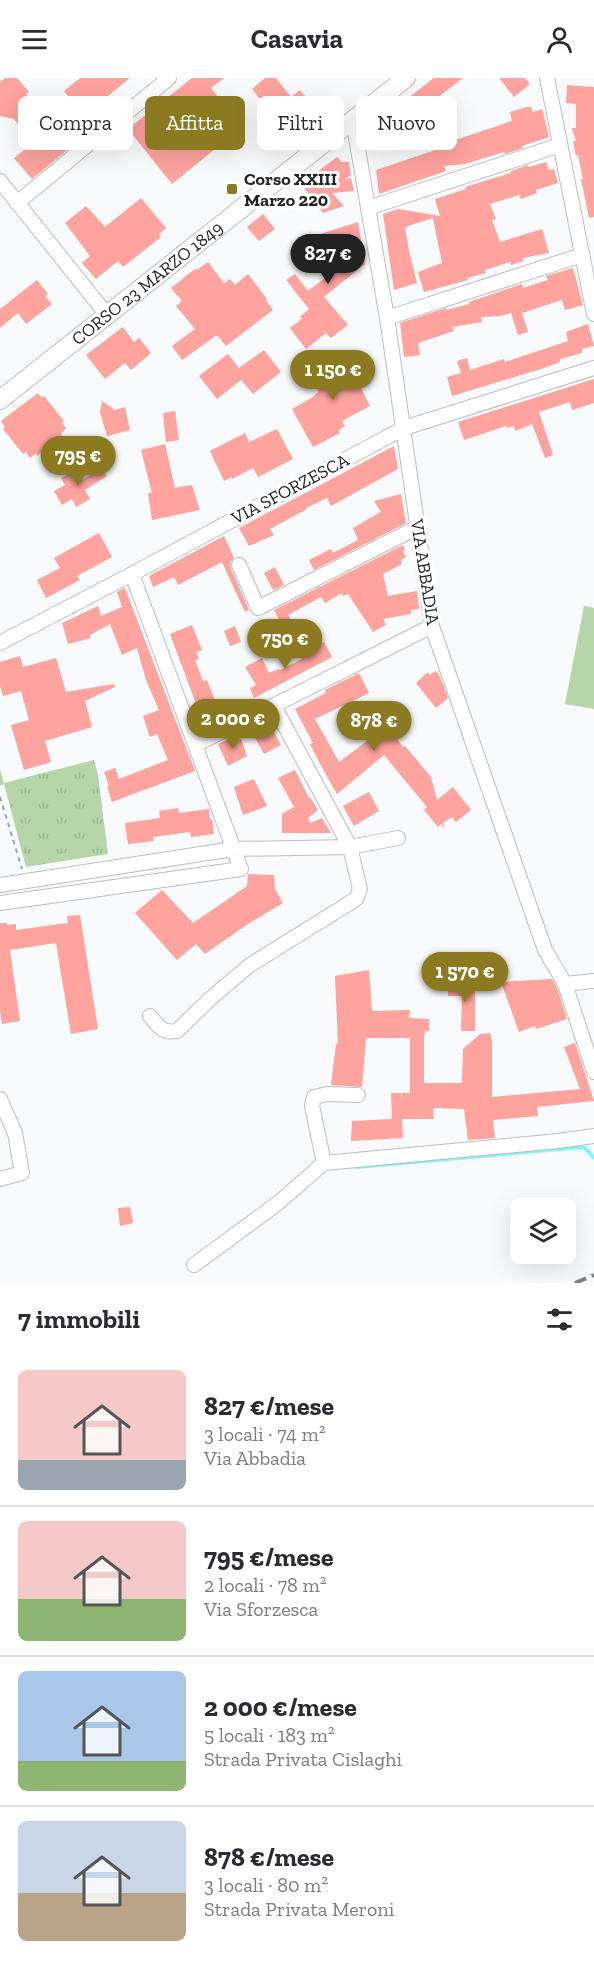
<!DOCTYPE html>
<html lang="it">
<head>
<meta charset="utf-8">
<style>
	:root { --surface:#fff; --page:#f2f2f3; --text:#2b2b33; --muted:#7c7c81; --line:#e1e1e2; --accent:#8c7a20 }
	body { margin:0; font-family:"Zilla Slab",serif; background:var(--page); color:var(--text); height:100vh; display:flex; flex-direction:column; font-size:22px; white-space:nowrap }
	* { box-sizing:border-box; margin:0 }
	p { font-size:20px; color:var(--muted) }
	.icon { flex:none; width:33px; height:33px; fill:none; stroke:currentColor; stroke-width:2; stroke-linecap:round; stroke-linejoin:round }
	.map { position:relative; height:1205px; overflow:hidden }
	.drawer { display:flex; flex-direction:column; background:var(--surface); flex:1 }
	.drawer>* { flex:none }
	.hud { position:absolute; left:18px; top:18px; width:558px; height:54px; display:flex; gap:12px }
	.fabs { position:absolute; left:510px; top:1120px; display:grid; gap:12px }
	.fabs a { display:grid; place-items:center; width:66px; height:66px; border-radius:9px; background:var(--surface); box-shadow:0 6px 24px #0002; font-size:30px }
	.price { position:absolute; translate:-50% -51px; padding:0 14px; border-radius:21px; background:var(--accent); color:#fff; font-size:20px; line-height:39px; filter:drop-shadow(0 2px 3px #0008) }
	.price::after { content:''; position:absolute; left:50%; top:36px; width:18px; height:14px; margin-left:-9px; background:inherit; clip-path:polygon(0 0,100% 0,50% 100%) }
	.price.active { background:#222; color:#fff }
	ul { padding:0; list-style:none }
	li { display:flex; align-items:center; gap:18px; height:150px; padding:0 18px }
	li+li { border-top:2px solid var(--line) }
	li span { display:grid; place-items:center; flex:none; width:168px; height:120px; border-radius:9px; color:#555 }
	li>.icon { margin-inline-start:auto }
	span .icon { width:72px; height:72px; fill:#fffc; stroke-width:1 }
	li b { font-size:26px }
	h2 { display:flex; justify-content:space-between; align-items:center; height:72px; padding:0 18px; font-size:26px }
	.chip { padding:0 21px; border-radius:9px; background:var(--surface); box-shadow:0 6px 24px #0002; font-size:21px; line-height:54px }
	.chip.active { background:var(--accent); color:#fff }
	header { display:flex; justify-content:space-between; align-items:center; height:78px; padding:0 18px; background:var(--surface); font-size:27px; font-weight:700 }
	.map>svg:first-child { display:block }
</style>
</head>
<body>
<header><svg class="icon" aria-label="menu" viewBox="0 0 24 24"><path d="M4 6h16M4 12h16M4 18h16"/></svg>Casavia<svg class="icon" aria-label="person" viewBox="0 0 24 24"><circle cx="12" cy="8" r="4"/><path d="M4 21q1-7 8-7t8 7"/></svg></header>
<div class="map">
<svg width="594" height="1205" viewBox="0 0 594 1205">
	<defs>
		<pattern id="park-tufts" width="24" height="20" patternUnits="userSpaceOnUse" patternTransform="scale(1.5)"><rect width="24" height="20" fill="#b6d5a9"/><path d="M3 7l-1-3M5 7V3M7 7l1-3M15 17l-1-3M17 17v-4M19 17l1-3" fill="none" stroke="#9cb791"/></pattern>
	</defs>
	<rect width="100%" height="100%" fill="#f9fafc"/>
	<path fill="url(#park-tufts)" d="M94,682l4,15 10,79 -82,13 -22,-83 -4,2v-16l4,13z"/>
	<path fill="#b6d5a9" d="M584,528l10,2v101l-29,-5z"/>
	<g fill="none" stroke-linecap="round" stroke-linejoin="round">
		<path stroke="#7ff7f9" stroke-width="4" d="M357,1089l225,-20 4,2 8,9"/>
	</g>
	<path fill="#fea39e" d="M5,0h12l12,14 -3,2 28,34 3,-1 15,19 -40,33 -18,-21 15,-12 -2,-4 2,-4 -15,-19 -14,-3v-34z
		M80,0h50l-42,34 -2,-2 -4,3 -18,-22z
		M192,0h32l-13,10 31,39 -70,57 -44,-55z
		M265,0h11l15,19 9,-7 16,20 -38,30 -16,-19 10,-7 -20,-25z
		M434,0h29l-48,37 3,5 -34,28 -12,2 -4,-21z
		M499,0h26l5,6 -16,13z
		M567,7l27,2v130l-5,1 -8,-39h2l-5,-24 -2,1 -3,-15h3l-4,-13h4v-24l-10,-1z
		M527,29h4l2,5 9,-3 7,28 -27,9 1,2 -18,6 -1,-2 -39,12 -21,2 2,5 -67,23 -3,-24 80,-27 -1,-3 57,-19 -2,-9z
		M337,79l5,5h7l2,13 -7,5 7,-2 3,13 -22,2 12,13 -21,7 -22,-29z
		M546,84l3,8 5,-1 4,14 -22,7 1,3 -16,6 -2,-4 -29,9 6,15 -4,1 8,22 42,-13 7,24 -26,5 1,3 -13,4 -1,-3 -25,8 1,3 -19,5 1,2 -44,12 -6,-20 24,-9 -9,-45 -28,9 4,24 8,32 -23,7 -11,-76 15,-5 42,7 -5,-17 31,-10 -1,-2 46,-14v-2l17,-6 1,2z
		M141,120l25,30 -7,6 2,3 -38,30 -5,-6 -22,18 -14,-16 8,-7 -25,-33 21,-17 19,21z
		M263,136l12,15 -16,12 -12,-14z
		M358,144l7,42 -41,33 24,28 -17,13 -5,-5 -20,16 -16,-21 12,-9 -2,-2 9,-8 -23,-29 9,-6 13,17 30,-23 -24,-32z
		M208,184l16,21 6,-4 5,6 13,-11 19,25 -1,1 7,10 -47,36 -9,-11 -35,25 -10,-14 23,-17 -19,-23 6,-5 -11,-13 24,-19 2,1z
		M573,190l10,37 -18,5 -3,-10 -40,13 6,19 -10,3 -7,-22 -11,3 -19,1 1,5 -30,5 2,4 -36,12 2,12 -16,2 -4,-34 46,-15 1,2 22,-6v-2l53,-18 1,4 25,-8 -2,-4z
		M37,202l11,14 -3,2 7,8 -26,20 -8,-11 -18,15v-19z
		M588,246l6,22 -12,3v4l-22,6v3l-16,6 -92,28 -5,-19 14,-4 -4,-12 10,-3 3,12 34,-11 1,3 63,-21 -2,-9z
		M123,249l11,15 5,-4 12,15 -20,17 -6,-7 -20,16 -19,-24z
		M264,272l17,22 -28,22 -12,-14 -24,19 -18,-23 29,-22 11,14z
		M365,280l7,11 -16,9 14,28 -28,15 3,5 -6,4 1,3 -27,14 -21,-38 21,-12 5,-5 -1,-6 -6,-13 27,-14 6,10z
		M594,301v24l-22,7 -2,-8 -31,10 14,43 -8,3 -13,-34 -16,7 -3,-5 -5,2 -2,-2 -42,14 -6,-18z
		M38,315l4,5 2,-2 20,25 -2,2 4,5 -5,5 1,3 -25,20 -1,-3 -6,5 -4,-6 -3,2 -20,-25 2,-2 -4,-6z
		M102,323l13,9 10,-3 5,23 -23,6 -7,-24z
		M175,333l4,29 -13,2 -3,-29z
		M277,351l16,30 -35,18 -5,-9 -21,11v-2l-8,4 -14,-30 35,-18 4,9z
		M165,366l10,44 17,-3 8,25 -48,10 -4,-27h4l-11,-43z
		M394,368l4,23 -67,37 -4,-8 -21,10 1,1 -37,20 4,6 -25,11 -10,-18z
		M102,390l5,8 -22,14 5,9 -14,8 -4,-8 -10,6 -8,-14 11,-6 -4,-7 14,-7 5,10z
		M401,416l5,29 -92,47 -5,-10 22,-11 2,4 25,-13 -5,-12 28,-16 -7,-11z
		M99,455l13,24 -35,19 3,4 -34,18 -9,-18 23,-12 -6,-10z
		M224,458l10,22 -4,5 1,6 18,41 -4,2 -23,-50 -44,23 -4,-8 -21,10 -4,-11z
		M403,467l2,4 -2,3 3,5 -5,3 1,4 -19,10 5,22 29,-5 2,18 -8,1v4l-28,5 3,6 -13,7 -25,-38 -5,2 -1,-3 -17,10 -4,-6 -33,18 5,9 -9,5 -10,-19z
		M275,489l9,18 -11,5 -9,-17z
		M125,510l70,183 -83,31 -5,-16h2l-5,-14 11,-4 4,11 49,-19 -11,-26 -7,3 -7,-21 16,-6 -13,-30 -9,-32 -15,7 -12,-31 -20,11 1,3 -23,6 -6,-21 36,-17 3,10 21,-9 -5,-15z
		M192,547l10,25 -6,2 3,7 -4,1 8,21 4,-1 8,20 8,14 -19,11 -34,-91z
		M235,548l6,16 -11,4 -6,-15z
		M324,564l8,15 -78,41 -4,-10 6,-3 -11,-18 17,-9 7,15 9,-4 2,1 22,-11 -3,-5z
		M20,578l3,11 33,-9 10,34 48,-8 1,3 -30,14 7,26 -47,14 6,21 -27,8 -13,-45 18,-5 -8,-29 -18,5 -3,-11v-23z
		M436,593l4,6 8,21 -12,10 -20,-25 12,-11 1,3z
		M359,595l10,20 -54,26 24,43 32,-24 -12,-15 9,-8 3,3 7,-6 25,35 2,-1 26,31 6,23 16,-13 18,23 -15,12 -4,-5 -9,6 2,6 -4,-5 -3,3 -14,-17 3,-3 -43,-52 -47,39 -12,-21 -15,-29 3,-1 -18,-34 31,-16 -1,-3z
		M269,645l12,22 -17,9 -12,-22z
		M236,658l2,4 3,-1 6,17 -19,10 -10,-22z
		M295,692l14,28 1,-1 8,13 -10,8 3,5 11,-5 9,15h-49v-19l12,-7 -16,-29z
		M254,701l13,27 -24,9 -9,-28z
		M369,714l10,19 -25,15 -11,-20z
		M178,730l1,5 30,-4 1,10h2l2,15 -23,3 -1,-5 -37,5 1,4 -26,3 -3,-21 35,-5 -1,-7z
		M248,796l26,1 1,14 8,14 -35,21 -43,30 -9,-10 -19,16 -42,-47 27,-23 31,33 54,-37z
		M80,837l18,114 -27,5 -15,-91 -46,7 10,71 -18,3 -2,-13v-88h7v2l9,-1v6l52,-7 -1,-7z
		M369,892l3,41 38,-1 -1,8 20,1v12h-4l-1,7v45h38l1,-34 17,-15 10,-1 2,8v56l88,-8 -16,-42 11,-4 19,58 -57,6 1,9 -45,4 2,18 -27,2 -4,-31 -31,-1 1,11h-32l1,19 -52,3 1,-20 40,-2 -1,-26h10v13l1,-13h8v-55h-44l-4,49 -31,-2 5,-41h2l-3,-68z
		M552,901l5,9 10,31 -31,10 -1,-3 -16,6 -18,-50z
		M448,904l27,1v48h-14l1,-35h-14z
		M130,1129l3,16 -13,3 -2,-18z"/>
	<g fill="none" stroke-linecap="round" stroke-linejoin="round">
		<defs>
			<path id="street" d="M547,0l47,236
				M353,42l34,198 45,308 113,324 20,34 29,88
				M0,103l107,134
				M17,125l152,-125
				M368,130l192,-63
				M387,240l195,-63
				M239,487l19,43 160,-81
				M0,565l132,-69 272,-146 190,-60
				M195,667l237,-119
				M0,807l233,-36 117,-2 48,-9
				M0,825l241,-34 -109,-295
				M565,906l29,-3
				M150,938c8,10 13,18 27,15l35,-34 38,-32 106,-66 4,-10 -10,-42 -76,-141
				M358,1017l-31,-1 -13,3 -2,9 12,57 234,-22 36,-5
				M0,1021l15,34 7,40 -22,6
				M194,1187l84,-62 46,-40"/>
			<g id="secondary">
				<path id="s1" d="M0,322l406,-322"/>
			</g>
		</defs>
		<use href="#street" stroke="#bdbec0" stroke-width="16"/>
		<use href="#secondary" stroke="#bdbec0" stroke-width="20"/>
		<path stroke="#a1a2a3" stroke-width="2" stroke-dasharray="4.5 4.5" stroke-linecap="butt" d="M0,719l22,72"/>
		<use href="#street" stroke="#fff" stroke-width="14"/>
		<use href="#secondary" stroke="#fff" stroke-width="18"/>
		<path stroke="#7d7e7f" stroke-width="4" stroke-dasharray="12 6" stroke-linecap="butt" d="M575,1205l19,-8"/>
	</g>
	<rect fill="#8c7a20" stroke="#fff" stroke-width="2" x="226" y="105" width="12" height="12" rx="3"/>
	<g text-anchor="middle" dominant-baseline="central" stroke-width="6" stroke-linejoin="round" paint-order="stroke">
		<g font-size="18" font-weight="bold" fill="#232425" stroke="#fff" text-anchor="start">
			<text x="244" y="101">Corso XXIII<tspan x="244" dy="21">Marzo 220</tspan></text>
		</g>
		<g font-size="18" fill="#232425" stroke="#fff">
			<text stroke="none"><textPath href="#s1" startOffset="188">CORSO 23 MARZO 1849</textPath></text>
			<text transform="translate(290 411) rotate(-28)">VIA SFORZESCA</text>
			<text transform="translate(425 494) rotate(81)">VIA ABBADIA</text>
		</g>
	</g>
</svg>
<div class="fabs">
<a><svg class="icon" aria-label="layers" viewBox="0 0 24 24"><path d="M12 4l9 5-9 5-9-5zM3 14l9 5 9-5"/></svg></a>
</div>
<b class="price active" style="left:328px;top:207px">827 €</b>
<b class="price" style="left:333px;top:323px">1 150 €</b>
<b class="price" style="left:78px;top:409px">795 €</b>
<b class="price" style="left:285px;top:592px">750 €</b>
<b class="price" style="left:233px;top:672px">2 000 €</b>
<b class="price" style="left:374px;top:674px">878 €</b>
<b class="price" style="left:465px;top:925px">1 570 €</b>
<div class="hud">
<a class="chip">Compra</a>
<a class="chip active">Affitta</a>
<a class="chip">Filtri</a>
<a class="chip">Nuovo</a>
</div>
</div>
<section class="drawer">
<h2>7 immobili<svg class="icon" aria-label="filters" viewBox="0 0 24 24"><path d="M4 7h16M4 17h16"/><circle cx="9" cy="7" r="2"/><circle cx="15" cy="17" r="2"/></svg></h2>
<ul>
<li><span style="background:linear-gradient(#f6c9c9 75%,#9aa5b1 0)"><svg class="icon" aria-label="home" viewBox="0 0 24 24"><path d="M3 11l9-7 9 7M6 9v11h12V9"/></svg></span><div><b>827 €/mese</b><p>3 locali · 74 m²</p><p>Via Abbadia</p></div></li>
<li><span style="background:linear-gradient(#f6c9c9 65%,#8fb573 0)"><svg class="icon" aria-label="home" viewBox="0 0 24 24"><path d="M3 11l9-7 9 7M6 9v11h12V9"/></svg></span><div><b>795 €/mese</b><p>2 locali · 78 m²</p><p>Via Sforzesca</p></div></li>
<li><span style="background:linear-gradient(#a9c7e8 75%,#8fb573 0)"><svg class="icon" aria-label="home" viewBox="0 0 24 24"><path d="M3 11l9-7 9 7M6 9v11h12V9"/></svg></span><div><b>2 000 €/mese</b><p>5 locali · 183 m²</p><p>Strada Privata Cislaghi</p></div></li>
<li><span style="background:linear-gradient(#c9d6e8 60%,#b9a48a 0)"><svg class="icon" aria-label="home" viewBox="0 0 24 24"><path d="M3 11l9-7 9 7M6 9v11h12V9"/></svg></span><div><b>878 €/mese</b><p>3 locali · 80 m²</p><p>Strada Privata Meroni</p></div></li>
</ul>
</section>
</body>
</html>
